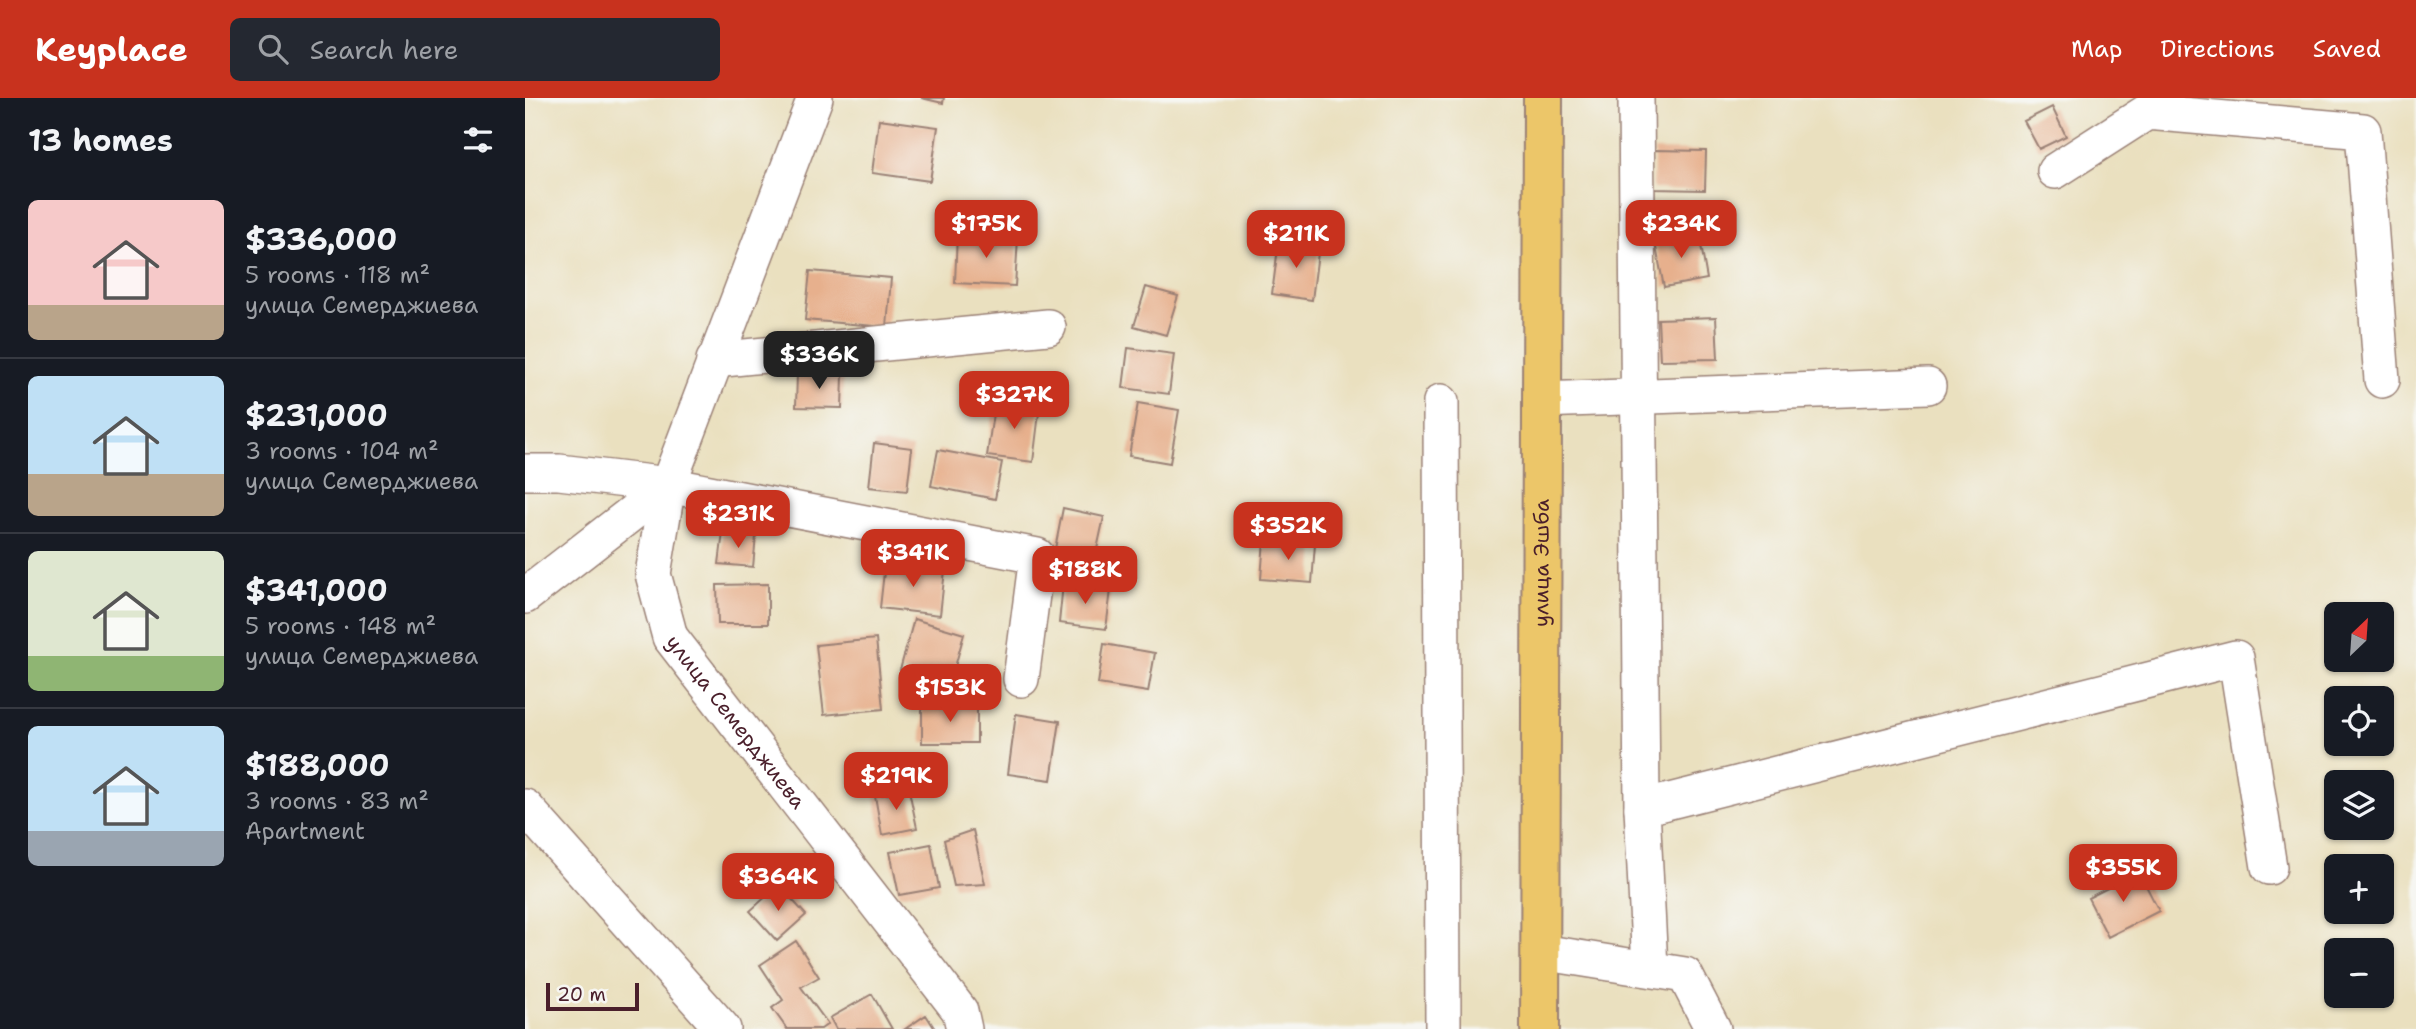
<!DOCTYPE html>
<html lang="en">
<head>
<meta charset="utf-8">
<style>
	:root { --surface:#171b24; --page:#242831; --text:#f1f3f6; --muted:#9ea1a6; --line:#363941; --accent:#c8321e }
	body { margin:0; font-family:"Shantell Sans",sans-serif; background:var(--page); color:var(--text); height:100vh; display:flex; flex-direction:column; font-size:26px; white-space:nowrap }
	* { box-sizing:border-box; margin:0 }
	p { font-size:23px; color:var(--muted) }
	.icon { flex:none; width:38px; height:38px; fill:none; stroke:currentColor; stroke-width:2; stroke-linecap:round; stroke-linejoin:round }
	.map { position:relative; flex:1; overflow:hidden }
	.details { display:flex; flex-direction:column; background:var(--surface); width:525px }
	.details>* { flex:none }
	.needle { width:46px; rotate:25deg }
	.buttons { position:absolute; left:1799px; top:504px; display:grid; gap:14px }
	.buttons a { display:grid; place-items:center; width:70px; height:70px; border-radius:10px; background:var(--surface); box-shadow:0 2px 5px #0004; font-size:35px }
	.scale { position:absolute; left:21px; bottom:18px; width:93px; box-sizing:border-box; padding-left:7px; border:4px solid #4a1f2b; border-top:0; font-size:19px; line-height:24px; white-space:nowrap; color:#4a1f2b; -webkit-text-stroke:5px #f6f6f2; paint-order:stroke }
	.price { position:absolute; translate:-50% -60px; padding:0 16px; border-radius:14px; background:var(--accent); color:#fff; font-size:23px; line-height:46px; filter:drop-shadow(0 2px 4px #0008) }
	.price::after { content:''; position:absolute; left:50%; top:42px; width:21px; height:16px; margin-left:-10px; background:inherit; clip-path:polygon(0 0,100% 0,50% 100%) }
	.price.selected { background:#222; color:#fff }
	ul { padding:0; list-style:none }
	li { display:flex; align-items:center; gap:21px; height:175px; padding:0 28px }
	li+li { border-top:2px solid var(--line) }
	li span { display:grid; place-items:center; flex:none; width:196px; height:140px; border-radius:10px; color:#555 }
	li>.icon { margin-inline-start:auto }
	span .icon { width:84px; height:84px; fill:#fffc; stroke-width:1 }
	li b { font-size:30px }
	h2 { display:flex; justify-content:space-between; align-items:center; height:84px; padding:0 28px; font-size:30px }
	header { display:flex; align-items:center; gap:42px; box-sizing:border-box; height:98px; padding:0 35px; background:var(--accent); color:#fff }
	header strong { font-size:33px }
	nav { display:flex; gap:38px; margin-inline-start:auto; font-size:24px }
	.search { width:490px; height:63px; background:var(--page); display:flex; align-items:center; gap:18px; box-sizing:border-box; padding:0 24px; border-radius:10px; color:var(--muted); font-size:26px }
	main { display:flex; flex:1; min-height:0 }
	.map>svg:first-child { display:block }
</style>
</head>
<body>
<header>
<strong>Keyplace</strong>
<div class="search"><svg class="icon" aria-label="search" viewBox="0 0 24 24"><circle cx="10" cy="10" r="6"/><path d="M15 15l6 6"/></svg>Search here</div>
<nav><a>Map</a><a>Directions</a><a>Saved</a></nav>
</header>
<main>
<section class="details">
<h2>13 homes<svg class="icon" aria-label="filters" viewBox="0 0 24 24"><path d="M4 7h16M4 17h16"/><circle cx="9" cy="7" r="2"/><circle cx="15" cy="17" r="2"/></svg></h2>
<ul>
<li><span style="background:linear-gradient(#f6c9c9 75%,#b9a48a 0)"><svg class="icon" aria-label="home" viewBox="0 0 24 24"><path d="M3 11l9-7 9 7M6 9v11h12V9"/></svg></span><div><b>$336,000</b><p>5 rooms · 118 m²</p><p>улица Семерджиева</p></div></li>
<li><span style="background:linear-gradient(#bfe0f5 70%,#b9a48a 0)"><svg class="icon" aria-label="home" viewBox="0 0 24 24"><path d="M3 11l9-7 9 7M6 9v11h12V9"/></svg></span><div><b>$231,000</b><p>3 rooms · 104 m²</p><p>улица Семерджиева</p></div></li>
<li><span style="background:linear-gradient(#dfe7d0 75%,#8fb573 0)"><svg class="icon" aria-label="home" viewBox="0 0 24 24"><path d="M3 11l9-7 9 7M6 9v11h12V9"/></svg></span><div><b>$341,000</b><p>5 rooms · 148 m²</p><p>улица Семерджиева</p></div></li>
<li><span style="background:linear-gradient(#bfe0f5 75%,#9aa5b1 0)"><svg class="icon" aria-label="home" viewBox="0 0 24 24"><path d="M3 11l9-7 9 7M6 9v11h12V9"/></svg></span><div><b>$188,000</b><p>3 rooms · 83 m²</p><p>Apartment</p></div></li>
</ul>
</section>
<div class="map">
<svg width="1891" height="931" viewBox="0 0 1891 931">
	<rect width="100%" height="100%" fill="#f6f6f2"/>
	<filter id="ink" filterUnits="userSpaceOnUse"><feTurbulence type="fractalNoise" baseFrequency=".0143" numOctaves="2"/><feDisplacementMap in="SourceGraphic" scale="14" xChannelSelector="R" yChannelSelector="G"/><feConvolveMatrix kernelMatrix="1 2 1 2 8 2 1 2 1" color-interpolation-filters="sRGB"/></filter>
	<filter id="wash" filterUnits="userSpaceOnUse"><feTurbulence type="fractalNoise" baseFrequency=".00686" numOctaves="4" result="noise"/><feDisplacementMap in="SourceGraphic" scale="28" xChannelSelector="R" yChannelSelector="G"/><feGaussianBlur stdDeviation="1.57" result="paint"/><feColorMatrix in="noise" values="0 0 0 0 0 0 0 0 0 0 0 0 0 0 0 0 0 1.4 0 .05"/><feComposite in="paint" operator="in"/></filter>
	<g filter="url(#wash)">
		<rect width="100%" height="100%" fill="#eae0bf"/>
		<g id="blocks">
			<path fill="#e7b08d" d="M396,0h23l-1,5z
				M1527,9l14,29 -27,13 -15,-28z
				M354,21l59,8 -8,54 -58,-8z
				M1129,52l52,1 -1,39 -52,-1z
				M432,136l61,4 -3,48 -60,-3z
				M1174,136l8,45 -43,8 -9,-45z
				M754,142l40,5 -7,55 -40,-6z
				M285,173l81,7 -4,49 -82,-7z
				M621,189l32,9 -12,39 -32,-9z
				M1191,219l2,42 -58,1 -2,-41z
				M603,250l46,6 -5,40 -46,-6z
				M272,276l46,1 -1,33 -46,-1z
				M470,301l45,6 -7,57 -46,-6z
				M613,305l41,7 -9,53 -41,-7z
				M349,345l38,5 -5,43 -38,-4z
				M413,352l64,12 -7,37 -64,-13z
				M538,410l41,9 -10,46 -40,-9z
				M198,434l33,4 -3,31 -34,-3z
				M739,442l51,4 -3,39 -51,-4z
				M360,465l60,7 -5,45 -60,-7z
				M243,486v40h-50l-1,-39z
				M538,486l48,6 -5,39 -47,-6z
				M389,521l50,15 -14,51 -50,-15z
				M351,541l7,70 -59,6 -8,-70z
				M579,546l51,9 -7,39 -50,-8z
				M452,606v39h-55v-38z
				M491,616l44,7 -9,59 -43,-6z
				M384,692l8,38 -35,7 -7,-39z
				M448,732l12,54 -31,2 -10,-46z
				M406,746l8,44 -40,7 -9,-43z
				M1614,774l20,39 -51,26 -20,-39z
				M254,787l27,30 -29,26 -27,-30z
				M271,843l23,36 -18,10 27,37 -7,5h-34l-15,-21 11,-8 -23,-35z
				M347,896l20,35h-56l-6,-11z
				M401,917l9,14h-30z"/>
		</g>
	</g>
	<g filter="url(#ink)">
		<use href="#blocks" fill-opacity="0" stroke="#9a8075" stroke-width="2"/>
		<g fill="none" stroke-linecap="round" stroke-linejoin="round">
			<defs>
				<g id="minor">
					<path id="s1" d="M290,0l-147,387 -15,89 17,63 290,374 4,18"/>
					<path d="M1111,0l6,710 8,160"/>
					<path d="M1530,73l92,-59 216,19 19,249"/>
					<path d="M189,262l334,-33"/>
					<path d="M1016,302l387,-14"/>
					<path d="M916,304l2,627"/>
					<path d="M0,374h34l109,13 369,71 -16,123"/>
					<path d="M0,498l143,-111"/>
					<path d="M0,709l198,222"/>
					<path d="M1117,710l594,-150 33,209"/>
					<path d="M1016,854l144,23 28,54"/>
				</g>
				<g id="highway">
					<path id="s2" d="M1015,931l3,-931"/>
				</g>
			</defs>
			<use href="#minor" stroke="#9a8075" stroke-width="38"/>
			<use href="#highway" stroke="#9a8075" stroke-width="42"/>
			<use href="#minor" stroke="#fff" stroke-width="35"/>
			<use href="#highway" stroke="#ecc669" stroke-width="38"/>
		</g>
	</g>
	<g text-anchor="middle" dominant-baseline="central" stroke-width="7" stroke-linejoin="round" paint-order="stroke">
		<g font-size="21" fill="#4a1f2b" stroke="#f6f6f2">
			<text stroke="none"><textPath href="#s2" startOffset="466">улица Эшба</textPath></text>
			<text stroke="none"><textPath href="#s1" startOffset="677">улица Семерджиева</textPath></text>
		</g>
	</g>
</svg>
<div class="buttons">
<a><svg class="needle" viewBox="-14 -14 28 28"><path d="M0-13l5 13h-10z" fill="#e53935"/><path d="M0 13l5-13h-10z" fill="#9ea1a6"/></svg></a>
<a><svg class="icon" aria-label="locate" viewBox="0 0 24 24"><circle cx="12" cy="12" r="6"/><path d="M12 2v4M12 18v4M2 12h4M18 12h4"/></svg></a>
<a><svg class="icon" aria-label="layers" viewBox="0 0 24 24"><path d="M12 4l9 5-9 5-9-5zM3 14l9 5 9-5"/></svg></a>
<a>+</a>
<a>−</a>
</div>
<div class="scale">20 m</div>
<b class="price" style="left:461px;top:162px">$175K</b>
<b class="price" style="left:1156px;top:162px">$234K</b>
<b class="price" style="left:771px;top:172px">$211K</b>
<b class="price selected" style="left:294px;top:293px">$336K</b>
<b class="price" style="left:489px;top:333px">$327K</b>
<b class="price" style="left:213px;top:452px">$231K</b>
<b class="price" style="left:763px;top:464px">$352K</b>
<b class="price" style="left:388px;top:491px">$341K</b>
<b class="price" style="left:560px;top:508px">$188K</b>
<b class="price" style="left:425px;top:626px">$153K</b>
<b class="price" style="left:371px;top:714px">$219K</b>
<b class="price" style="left:1598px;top:806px">$355K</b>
<b class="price" style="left:253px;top:815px">$364K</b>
</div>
</main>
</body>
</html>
